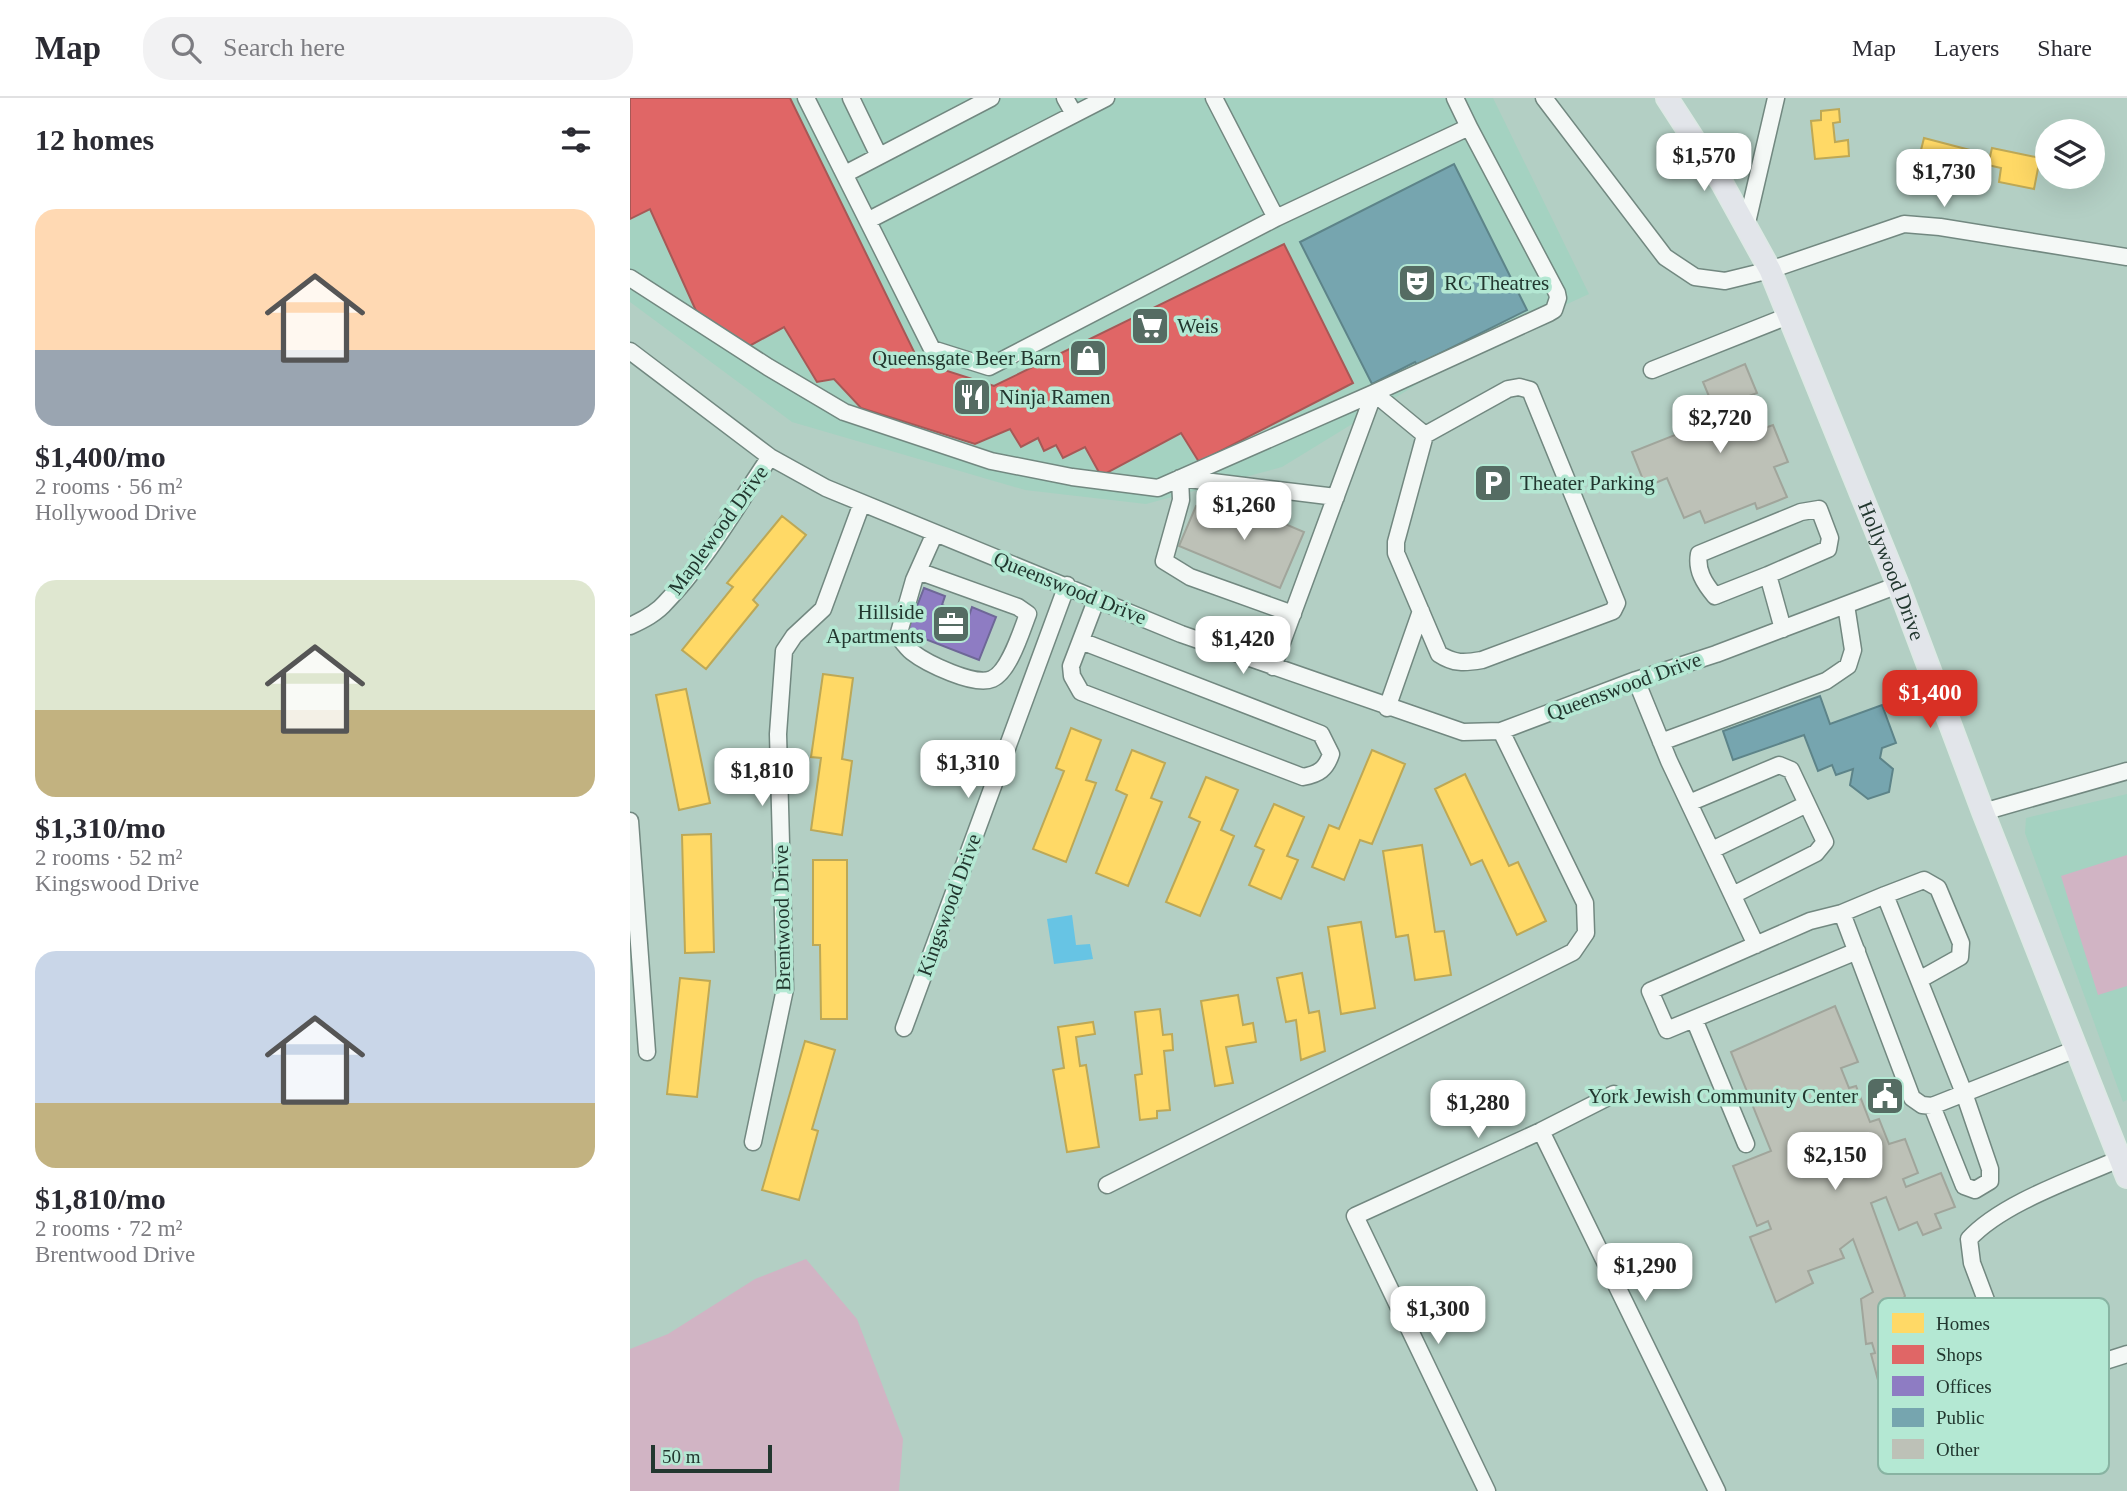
<!DOCTYPE html>
<html lang="en">
<head>
<meta charset="utf-8">
<style>
	:root { --surface:#fff; --page:#f2f2f3; --text:#2b2b33; --muted:#7c7c81; --line:#e1e1e2; --accent:#d93025 }
	body { margin:0; font-family:"Times New Roman",serif; background:var(--page); color:var(--text); height:100vh; display:flex; flex-direction:column; font-size:26px; white-space:nowrap }
	* { box-sizing:border-box; margin:0 }
	p { font-size:23px; color:var(--muted) }
	.icon { flex:none; width:38px; height:38px; fill:none; stroke:currentColor; stroke-width:2; stroke-linecap:round; stroke-linejoin:round }
	.map { position:relative; flex:1; overflow:hidden }
	.details { display:flex; flex-direction:column; background:var(--surface); width:630px }
	.details>* { flex:none }
	.buttons { position:absolute; left:1405px; top:21px; display:grid; gap:14px }
	.buttons a { display:grid; place-items:center; width:70px; height:70px; border-radius:50%; background:var(--surface); box-shadow:0 7px 28px #0002; font-size:35px }
	.scale { position:absolute; left:21px; bottom:18px; width:121px; box-sizing:border-box; padding-left:7px; border:4px solid #22372f; border-top:0; font-size:19px; line-height:24px; white-space:nowrap; color:#22372f; -webkit-text-stroke:5px #b4e8d3; paint-order:stroke }
	.price { position:absolute; translate:-50% -60px; padding:0 16px; border-radius:14px; background:#fff; color:#222; font-size:23px; line-height:46px; filter:drop-shadow(0 2px 4px #0008) }
	.price::after { content:''; position:absolute; left:50%; top:42px; width:21px; height:16px; margin-left:-10px; background:inherit; clip-path:polygon(0 0,100% 0,50% 100%) }
	.price.selected { background:var(--accent); color:#fff }
	ul { padding:0; list-style:none }
	li { display:grid; align-content:center; gap:14px; height:371px; padding:0 35px }
	li span { display:grid; place-items:center; height:217px; border-radius:21px; color:#555 }
	li>.icon { margin-inline-start:auto }
	span .icon { width:126px; height:126px; fill:#fffc; stroke-width:1 }
	li b { font-size:30px }
	h2 { display:flex; justify-content:space-between; align-items:center; height:84px; padding:0 35px; font-size:30px }
	header { display:flex; align-items:center; gap:42px; box-sizing:border-box; height:98px; padding:0 35px; background:var(--surface); border-bottom:2px solid var(--line) }
	header strong { font-size:33px }
	nav { display:flex; gap:38px; margin-inline-start:auto; font-size:24px }
	.search { width:490px; height:63px; background:var(--page); display:flex; align-items:center; gap:18px; box-sizing:border-box; padding:0 24px; border-radius:28px; color:var(--muted); font-size:26px }
	main { display:flex; flex:1; min-height:0 }
	.map>svg:first-child { display:block }
</style>
</head>
<body>
<header>
<strong>Map</strong>
<div class="search"><svg class="icon" aria-label="search" viewBox="0 0 24 24"><circle cx="10" cy="10" r="6"/><path d="M15 15l6 6"/></svg>Search here</div>
<nav><a>Map</a><a>Layers</a><a>Share</a></nav>
</header>
<main>
<section class="details">
<h2>12 homes<svg class="icon" aria-label="filters" viewBox="0 0 24 24"><path d="M4 7h16M4 17h16"/><circle cx="9" cy="7" r="2"/><circle cx="15" cy="17" r="2"/></svg></h2>
<ul>
<li><span style="background:linear-gradient(#ffd9b3 65%,#9aa5b1 0)"><svg class="icon" aria-label="home" viewBox="0 0 24 24"><path d="M3 11l9-7 9 7M6 9v11h12V9"/></svg></span><div><b>$1,400/mo</b><p>2 rooms · 56 m²</p><p>Hollywood Drive</p></div></li>
<li><span style="background:linear-gradient(#dfe7d0 60%,#c2b280 0)"><svg class="icon" aria-label="home" viewBox="0 0 24 24"><path d="M3 11l9-7 9 7M6 9v11h12V9"/></svg></span><div><b>$1,310/mo</b><p>2 rooms · 52 m²</p><p>Kingswood Drive</p></div></li>
<li><span style="background:linear-gradient(#c9d6e8 70%,#c2b280 0)"><svg class="icon" aria-label="home" viewBox="0 0 24 24"><path d="M3 11l9-7 9 7M6 9v11h12V9"/></svg></span><div><b>$1,810/mo</b><p>2 rooms · 72 m²</p><p>Brentwood Drive</p></div></li>
</ul>
</section>
<div class="map">
<svg width="1497" height="1393" viewBox="0 0 1497 1393">
	<rect width="100%" height="100%" fill="#b3cfc4"/>
	<path fill="#a4d2c1" d="M0,0h863l96,196 -98,45 -209,128 -136,37 -121,-14 -233,-68 -162,-120z
		M1497,696v306l-4,2 -98,-269 1,-15z"/>
	<path fill="#d1b4c4" d="M1497,757v131l-29,9 -37,-119z
		M176,1161l51,60 46,120 -4,52h-269v-142l38,-15 87,-55z"/>
	<path fill="#67c4e4" d="M442,817l4,30 14,-1 3,15 -39,5 -7,-45z"/>
	<path fill="#ffd966" stroke="#bda856" stroke-width="2" d="M1209,11l1,13 -7,1 2,19 13,-2 1,16 -34,3 -4,-38 10,-1v-9z
		M1294,40l46,12 -6,24 -46,-12z
		M1362,50l48,10 -6,31 -35,-7 2,-14 -13,-3z
		M152,418l24,19 -53,65 5,5 -52,64 -24,-19 51,-63 -6,-4z
		M193,576l30,4 -11,81 10,2 -10,74 -31,-5 10,-72 -10,-1z
		M56,591l24,114 -31,7 -23,-115z
		M441,630l30,12 -15,40 10,3 -30,79 -33,-13 31,-78 -8,-3z
		M502,652l33,13 -14,35 11,4 -34,84 -32,-13 31,-78 -11,-5z
		M742,652l33,14 -33,80 -12,-4 -16,40 -32,-13 17,-42 10,4z
		M835,676l44,92 9,-4 28,59 -29,14 -35,-75 -11,5 -36,-76z
		M576,679l32,13 -17,40 13,6 -34,80 -34,-14 34,-80 -11,-5z
		M644,706l30,13 -17,39 11,4 -17,39 -32,-14 15,-35 -9,-4z
		M81,736l3,118 -29,1 -3,-118z
		M792,747l13,87 9,-1 7,44 -36,5 -7,-45 -12,2 -13,-86z
		M183,762h34v159h-26l-1,-74h-7z
		M731,824l14,86 -34,6 -13,-87z
		M672,875l7,40 10,-2 6,40 -24,9 -5,-40 -10,2 -9,-44z
		M50,880l30,3 -13,116 -30,-3z
		M608,897l5,30 10,-2 3,19 -30,5 7,36 -18,3 -14,-85z
		M530,911l3,26 9,-1 1,16 -9,1 6,59 -13,1v7l-17,2 -5,-45 7,-1 -7,-62z
		M463,924l2,12 -19,3 4,29 6,-1 13,82 -32,5 -14,-82 11,-2 -6,-41z
		M175,943l30,9 -23,79 6,2 -19,69 -37,-10z"/>
	<path fill="#e06666" stroke="#a75856" stroke-width="2" d="M0,0h160l129,264 75,24 290,-142 69,139 -154,79 -18,-29 -80,43 -16,-29 -22,11 -7,-13 -12,6 -6,-13 -17,9 -11,-18 -35,15 -114,-36 -27,-29 -17,3 -33,-55 -42,23 -40,-26 -52,-115 -20,10z"/>
	<path fill="#8e7cc3" stroke="#6e6797" stroke-width="2" d="M294,490l21,8 -3,9 27,11 3,-9 24,10 -17,43 -72,-28z"/>
	<path fill="#76a5af" stroke="#5d8489" stroke-width="2" d="M824,66l73,146 -110,55 -2,-3 -43,22 -72,-142z
		M1190,598l10,28 52,-19 14,38 -14,5 -2,10 13,11 -4,23 -21,7 -18,-14 3,-16 -17,6 -4,-10 -14,6 -14,-36 -71,25 -10,-29z"/>
	<path fill="#bdc1b7" stroke="#a0a59b" stroke-width="2" d="M1115,266l12,29 -8,3 13,33 11,-4 15,37 -14,5 13,30 -30,12 -2,-6 -50,20 -5,-12 -16,7 -17,-40 -21,9 -14,-35 86,-34 -15,-36z
		M598,402l76,32 -24,56 -101,-42 17,-40 26,11z
		M1205,908l23,56 -17,6 8,20 7,-2 14,36 9,-3 10,25 16,-5 13,34 -15,6 3,8 35,-14 14,34 -20,7 6,14 -18,7 -6,-13 -18,8 -13,-33 -15,6 34,93 -7,11 25,78 9,-3 10,31 -19,7 4,13 -14,6 -1,-4 -18,5 -23,-86 4,-1 -3,-10 -6,1 -5,-45 12,-7 -20,-53 -13,10 4,9 -36,13 5,12 -37,19 -26,-65 21,-8 -3,-8 -11,5 -24,-60 38,-15 -40,-99z"/>
	<g fill="none" stroke-linecap="round" stroke-linejoin="round">
		<defs>
			<path id="minor" d="M176,0l126,251 57,18 287,-149 193,-91 -14,-29
				M221,0l28,58
				M435,0l9,16
				M584,0l62,120
				M914,0l121,159 30,20 30,4 45,-11 134,-46 36,3 187,30
				M215,76l146,-76
				M239,122l237,-122
				M1116,129l30,-129
				M0,180l138,89 76,45 147,49 81,16 86,11 216,-95 51,42
				M0,253l140,106 56,31 355,146 282,98 38,-1 135,-51 80,-26 182,-69
				M1022,272l136,-54
				M889,289l11,3 87,213 -4,8 -131,49c-17,3 -28,4 -43,-6l-43,-101v-11l29,-107 83,-46z
				M288,473l100,36 10,7c-7,18 -19,58 -36,65 -17,8 -66,-16 -80,-27 -5,-4 -10,-11 -14,-16l16,-56 21,-47
				M1138,477l-53,21c-11,-13 -19,-26 -16,-42l102,-42 18,-3 11,29 -2,11 -60,26 15,54
				M663,516l-103,-37 -26,-16 17,-61 -1,-22 156,19
				M0,528c13,-6 27,-13 36,-24 41,-42 71,-97 104,-145
				M451,543l240,93 10,20c-5,15 -12,20 -28,23l-222,-85 -9,-16 -1,-10 26,-68
				M643,569l101,-274 175,-80 5,-3 4,-12 -1,-5 -88,-166
				M1006,582l33,81 87,184
				M757,610l34,-97
				M1031,644l165,-61 22,-15 5,-16 -7,-45
				M1059,705l90,-38 12,5 34,72 -9,11 -83,42
				M1353,714l144,-41
				M0,723l17,231
				M1082,752l95,-46
				M1255,797l39,-15 14,8 23,55 -1,14 -41,23
				M1212,815l-32,8 -160,70 17,39 190,-79
				M1064,921l52,125
				M274,930l163,-443
				M1302,1008l32,80 11,4 15,-9v-12l-26,-76 -79,-198 -43,18 70,185 10,7 10,1 144,-57
				M911,1033l176,360
				M123,1044l32,-153 -7,-255 6,-83 10,-15 29,-27 39,-106
				M1489,1061c-45,20 -117,44 -150,80l3,24 46,122h12l97,-31
				M477,1087l466,-233 13,-19 -1,-30 -84,-172
				M857,1393l-132,-275 186,-85 73,-37"/>
			<g id="major">
				<path id="s1" d="M1037,0l55,85 48,87 128,315 85,227 144,365"/>
			</g>
		</defs>
		<use href="#minor" stroke="#728880" stroke-width="19"/>
		<use href="#major" stroke="#dde9e4" stroke-width="24"/>
		<use href="#minor" stroke="#f4f8f6" stroke-width="16"/>
		<use href="#major" stroke="#e2e5ea" stroke-width="21"/>
	</g>
	<defs>
		<symbol id="theatre-square" viewBox="-11 -11 22 22"><rect x="-9" y="-9" width="18" height="18" rx="4" fill="#556c63" stroke="#b4e8d3"/><path d="M-5-5.5Q0-4 5-5.5V0Q5 5 0 6Q-5 5-5 0ZM-3.3-2.5H-1v1.5H-3.3ZM1-2.5H3.3v1.5H1ZM-2.8 1Q0 5.5 2.8 1Z" fill="#fff"/></symbol>
		<symbol id="supermarket-square" viewBox="-11 -11 22 22"><rect x="-9" y="-9" width="18" height="18" rx="4" fill="#556c63" stroke="#b4e8d3"/><path d="M-6-5.5h2.5l.6 2H6L4.5 2H-2.5L-4.4-4H-6ZM-1.5 3.2a1.3 1.3 0 1 0 .1 0ZM3 3.2a1.3 1.3 0 1 0 .1 0Z" fill="#fff"/></symbol>
		<symbol id="shop-square" viewBox="-11 -11 22 22"><rect x="-9" y="-9" width="18" height="18" rx="4" fill="#556c63" stroke="#b4e8d3"/><path d="M-5-2.5h2.3a2.7 3.5 0 0 1 5.4 0H5L5.5 6h-11ZM-1.5-2.5h3a1.5 2.3 0 0 0-3 0Z" fill="#fff"/></symbol>
		<symbol id="restaurant-square" viewBox="-11 -11 22 22"><rect x="-9" y="-9" width="18" height="18" rx="4" fill="#556c63" stroke="#b4e8d3"/><path d="M-5-6h1v4h1v-4h1v4h1v-4h1v5L-1.5 .5V6h-2V.5L-5-1ZM5-6V6H3V1.5H1.5Q1.5-4 5-6Z" fill="#fff"/></symbol>
		<symbol id="parking-square" viewBox="-11 -11 22 22"><rect x="-9" y="-9" width="18" height="18" rx="4" fill="#556c63" stroke="#b4e8d3"/><path d="M-3.5-5.5H1a3.5 3.5 0 0 1 0 7H-1V5.5H-3.5ZM-1-3.4V-.6H.8a1.4 1.4 0 0 0 0-2.8Z" fill="#fff"/></symbol>
		<symbol id="office-square" viewBox="-11 -11 22 22"><rect x="-9" y="-9" width="18" height="18" rx="4" fill="#556c63" stroke="#b4e8d3"/><path d="M-6-3h4V-5.5h4V-3h4V5H-6ZM-1-4.5V-3h2v-1.5ZM-6 0V1H6V0Z" fill="#fff"/></symbol>
		<symbol id="civic-square" viewBox="-11 -11 22 22"><rect x="-9" y="-9" width="18" height="18" rx="4" fill="#556c63" stroke="#b4e8d3"/><path d="M-.6-6.5H3V-4.5H.6V-3L4-1V1h2V6H-6V1h2V-1L-.6-3ZM-1.2 2.5V6h2.4V2.5Z" fill="#fff"/></symbol>
	</defs>
	<g fill-rule="evenodd">
		<use href="#theatre-square" x="765" y="163" width="44" height="44"/>
		<use href="#supermarket-square" x="498" y="206" width="44" height="44"/>
		<use href="#shop-square" x="436" y="238" width="44" height="44"/>
		<use href="#restaurant-square" x="320" y="277" width="44" height="44"/>
		<use href="#parking-square" x="841" y="363" width="44" height="44"/>
		<use href="#office-square" x="299" y="504" width="44" height="44"/>
		<use href="#civic-square" x="1233" y="976" width="44" height="44"/>
	</g>
	<g text-anchor="middle" dominant-baseline="central" stroke-width="7" stroke-linejoin="round" paint-order="stroke">
		<g font-size="21" fill="#22372f" stroke="#b4e8d3" text-anchor="start">
			<text x="814" y="185">RC Theatres</text>
			<text x="547" y="228">Weis</text>
			<text x="431" y="260" text-anchor="end">Queensgate Beer Barn</text>
			<text x="369" y="299">Ninja Ramen</text>
			<text x="890" y="385">Theater Parking</text>
			<text x="294" y="514" text-anchor="end">Hillside<tspan x="294" dy="24">Apartments</tspan></text>
			<text x="1228" y="998" text-anchor="end">York Jewish Community Center</text>
		</g>
		<g font-size="21" fill="#22372f" stroke="#b4e8d3">
			<text transform="translate(88 432) rotate(-54)">Maplewood Drive</text>
			<text stroke="none"><textPath href="#s1" startOffset="525">Hollywood Drive</textPath></text>
			<text transform="translate(440 490) rotate(22)">Queenswood Drive</text>
			<text transform="translate(994 588) rotate(-20)">Queenswood Drive</text>
			<text transform="translate(319 807) rotate(-70)">Kingswood Drive</text>
			<text transform="translate(152 820) rotate(-91)">Brentwood Drive</text>
		</g>
	</g>
	<rect x="1248" y="1200" width="231" height="176" rx="10" fill="#b4e8d3" stroke="#88b3a2" stroke-width="2"/>
	<rect x="1262" y="1215" width="32" height="20" fill="#ffd966"/>
	<rect x="1262" y="1247" width="32" height="19" fill="#e06666"/>
	<rect x="1262" y="1278" width="32" height="20" fill="#8e7cc3"/>
	<rect x="1262" y="1310" width="32" height="19" fill="#76a5af"/>
	<rect x="1262" y="1341" width="32" height="20" fill="#bdc1b7"/>
	<g font-size="19" fill="#22372f">
		<text x="1306" y="1232">Homes</text>
		<text x="1306" y="1263">Shops</text>
		<text x="1306" y="1295">Offices</text>
		<text x="1306" y="1326">Public</text>
		<text x="1306" y="1358">Other</text>
	</g>
</svg>
<div class="buttons">
<a><svg class="icon" aria-label="layers" viewBox="0 0 24 24"><path d="M12 4l9 5-9 5-9-5zM3 14l9 5 9-5"/></svg></a>
</div>
<div class="scale">50 m</div>
<b class="price" style="left:1074px;top:95px">$1,570</b>
<b class="price" style="left:1314px;top:111px">$1,730</b>
<b class="price" style="left:1090px;top:357px">$2,720</b>
<b class="price" style="left:614px;top:444px">$1,260</b>
<b class="price" style="left:613px;top:578px">$1,420</b>
<b class="price selected" style="left:1300px;top:632px">$1,400</b>
<b class="price" style="left:338px;top:702px">$1,310</b>
<b class="price" style="left:132px;top:710px">$1,810</b>
<b class="price" style="left:848px;top:1042px">$1,280</b>
<b class="price" style="left:1205px;top:1094px">$2,150</b>
<b class="price" style="left:1015px;top:1205px">$1,290</b>
<b class="price" style="left:808px;top:1248px">$1,300</b>
</div>
</main>
</body>
</html>
